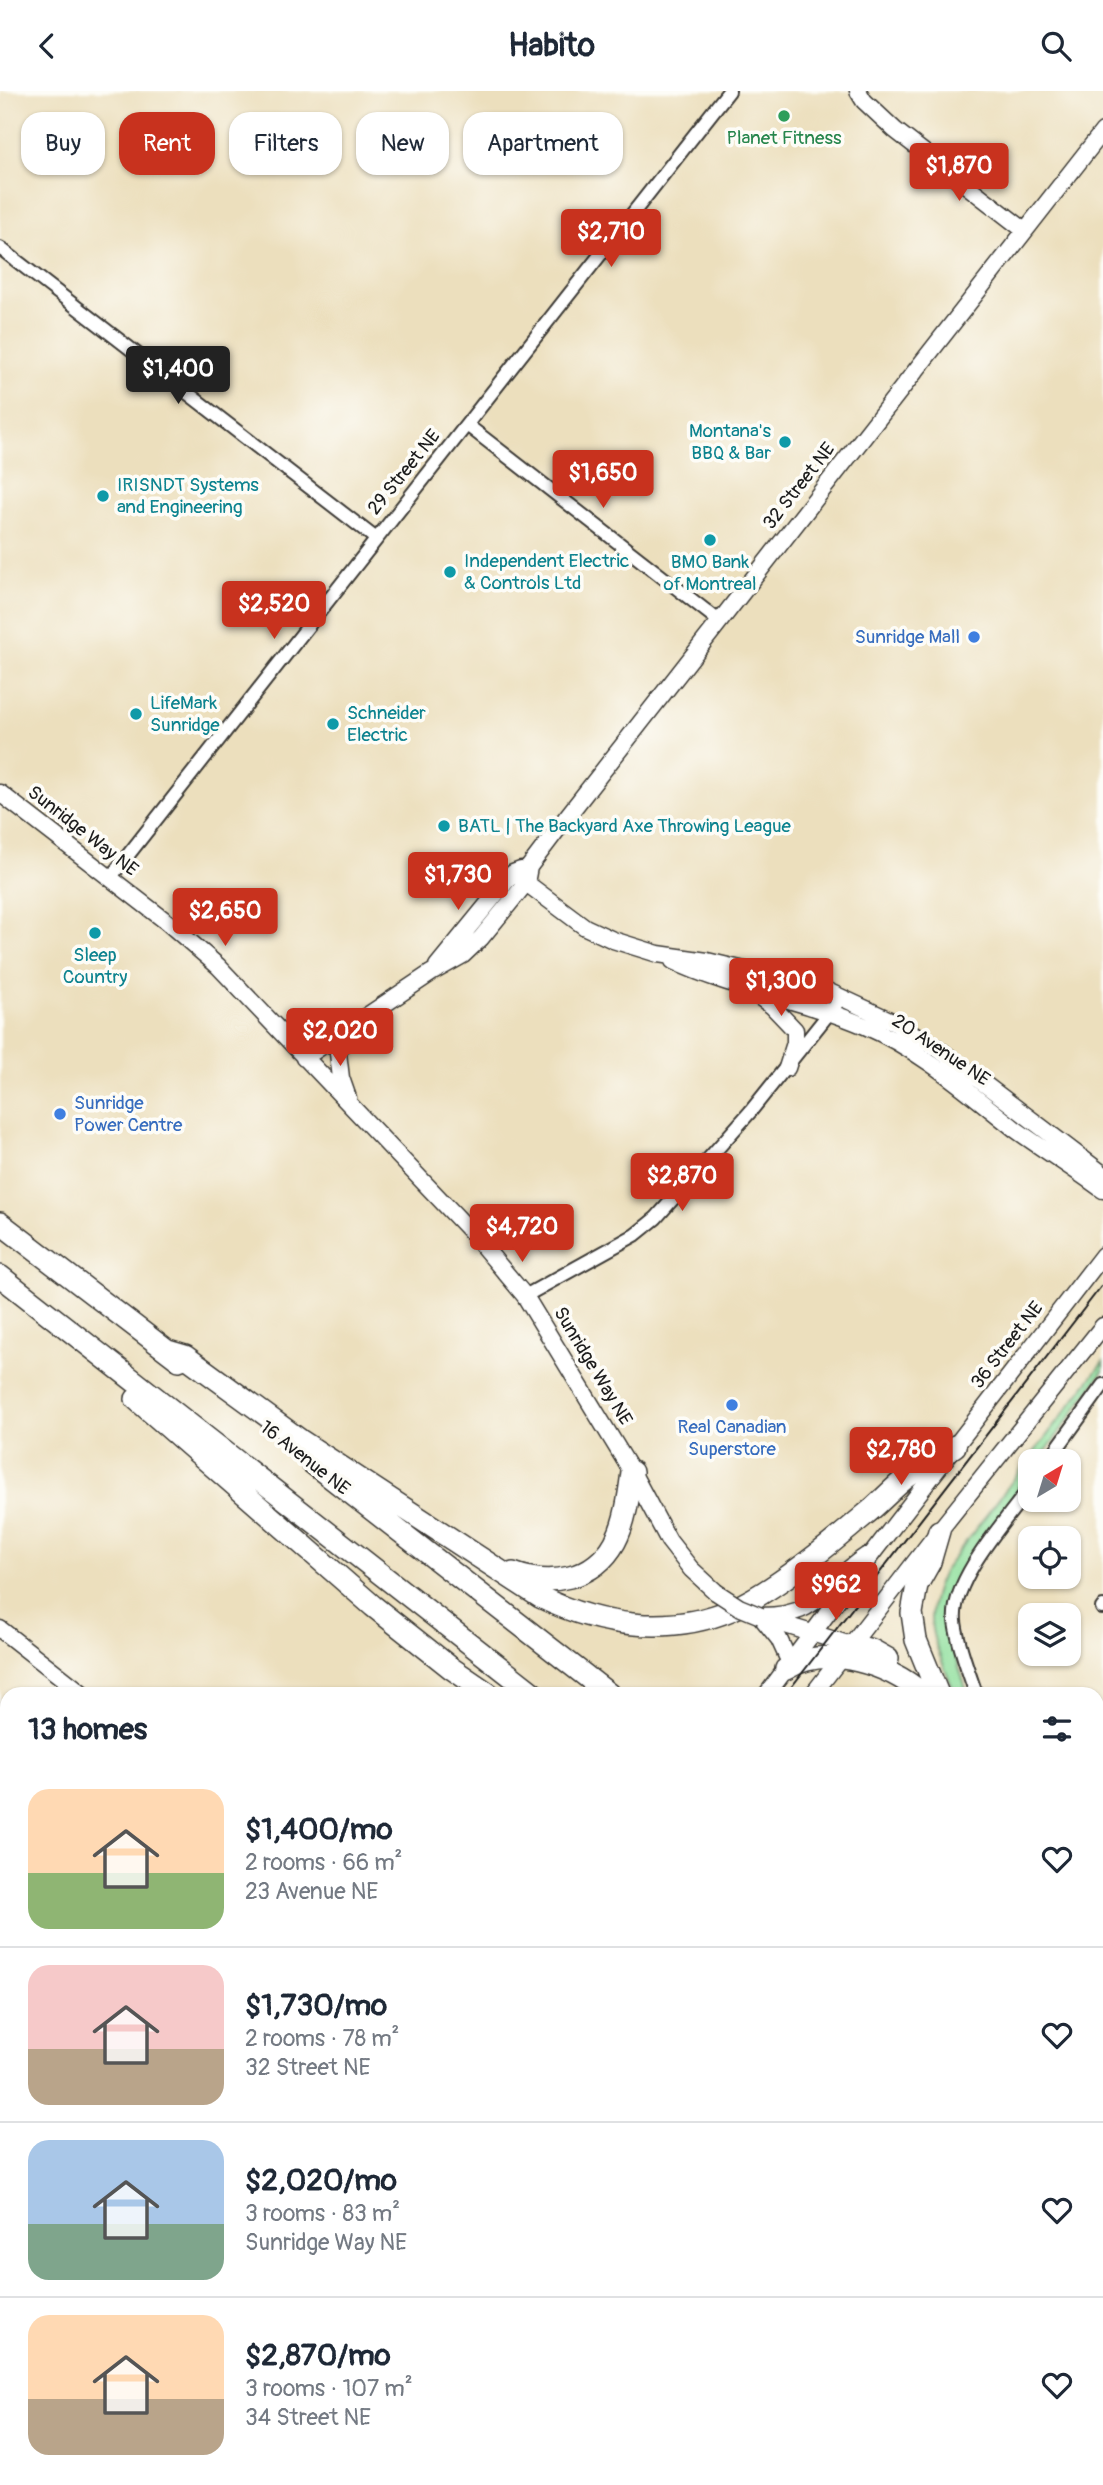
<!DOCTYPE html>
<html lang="en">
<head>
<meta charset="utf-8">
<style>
	:root { --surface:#fff; --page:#f2f2f3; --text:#1f2937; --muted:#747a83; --line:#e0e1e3; --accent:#c8321e }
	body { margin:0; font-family:Pangolin,sans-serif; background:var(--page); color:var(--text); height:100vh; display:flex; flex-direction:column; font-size:26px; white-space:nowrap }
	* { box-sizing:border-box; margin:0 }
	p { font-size:23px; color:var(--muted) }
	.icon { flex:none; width:38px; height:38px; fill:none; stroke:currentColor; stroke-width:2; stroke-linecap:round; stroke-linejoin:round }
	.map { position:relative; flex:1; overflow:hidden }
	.drawer { position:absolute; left:0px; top:1596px; width:1104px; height:798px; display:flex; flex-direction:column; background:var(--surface); border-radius:21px 21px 0 0; box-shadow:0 2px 5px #0004 }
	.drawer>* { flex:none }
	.top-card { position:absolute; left:21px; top:21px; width:700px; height:63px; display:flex; gap:14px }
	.needle { width:46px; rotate:38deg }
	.buttons { position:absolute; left:1018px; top:1358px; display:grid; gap:14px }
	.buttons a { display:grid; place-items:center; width:63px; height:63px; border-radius:14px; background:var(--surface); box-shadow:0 2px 5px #0004; font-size:35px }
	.price { position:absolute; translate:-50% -60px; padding:0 16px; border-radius:7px; background:var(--accent); color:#fff; font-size:23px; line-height:46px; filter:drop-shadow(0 2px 4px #0008) }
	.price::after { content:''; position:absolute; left:50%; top:42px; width:21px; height:16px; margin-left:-10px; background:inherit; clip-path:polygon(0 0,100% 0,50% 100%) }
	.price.active { background:#222; color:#fff }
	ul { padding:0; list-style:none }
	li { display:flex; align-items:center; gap:21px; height:175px; padding:0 28px }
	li+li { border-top:2px solid var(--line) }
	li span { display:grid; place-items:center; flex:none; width:196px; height:140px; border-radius:21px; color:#555 }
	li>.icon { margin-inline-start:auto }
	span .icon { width:84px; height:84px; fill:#fffc; stroke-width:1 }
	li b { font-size:30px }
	h2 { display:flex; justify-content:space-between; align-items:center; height:84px; padding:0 28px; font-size:30px }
	.chip { padding:0 24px; border-radius:21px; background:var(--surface); box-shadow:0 2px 5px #0004; font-size:24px; line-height:63px }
	.chip.active { background:var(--accent); color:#fff }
	header { display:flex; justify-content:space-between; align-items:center; height:91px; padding:0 28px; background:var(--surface); font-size:32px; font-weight:800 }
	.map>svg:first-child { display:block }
</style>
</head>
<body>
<header><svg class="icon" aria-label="back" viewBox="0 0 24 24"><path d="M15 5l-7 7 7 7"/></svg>Habito<svg class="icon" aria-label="search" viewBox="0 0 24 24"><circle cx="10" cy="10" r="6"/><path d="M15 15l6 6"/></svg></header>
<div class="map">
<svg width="1103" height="2394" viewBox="0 0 1103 2394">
	<rect width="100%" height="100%" fill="#fdfcf7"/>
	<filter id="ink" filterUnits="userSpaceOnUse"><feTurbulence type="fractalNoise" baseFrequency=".0143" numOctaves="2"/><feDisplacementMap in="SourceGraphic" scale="14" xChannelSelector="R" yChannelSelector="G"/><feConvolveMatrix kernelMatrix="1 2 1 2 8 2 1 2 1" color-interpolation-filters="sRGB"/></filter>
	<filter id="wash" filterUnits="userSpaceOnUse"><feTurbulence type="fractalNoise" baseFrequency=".00686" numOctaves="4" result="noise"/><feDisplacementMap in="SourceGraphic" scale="28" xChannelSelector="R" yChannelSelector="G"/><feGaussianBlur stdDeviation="1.57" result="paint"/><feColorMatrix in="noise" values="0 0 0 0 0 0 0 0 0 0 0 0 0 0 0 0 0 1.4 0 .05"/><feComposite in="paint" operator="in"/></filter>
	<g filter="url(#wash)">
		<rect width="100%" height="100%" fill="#ecdfbd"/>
		<path fill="#91e09e" stroke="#567e5d" stroke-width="2" d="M1103,1271v9l-64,90h-8v12l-78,112c-11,36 3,74 15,109h-13c-18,-49 -37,-71 -12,-122z
			M1097,2098l6,4v54l-6,-4z"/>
	</g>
	<g filter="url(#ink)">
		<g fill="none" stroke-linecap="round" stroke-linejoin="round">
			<defs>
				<path id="street" d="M0,157l375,290
					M467,334l252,196
					M110,787l619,-787
					M525,1205l110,-61 21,-17 94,-106 92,-115
					M1048,1370l55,-76
					M1102,1517l1,-1
					M976,1603c-7,-22 -19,-51 -21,-73 -4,-41 52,-102 76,-135
					M1097,1656l6,-3
					M1097,1891l6,9
					M1097,2162l6,4
					M1097,2240l6,-7
					M839,2387l14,7
					M482,2394l6,-7
					M800,2394l5,-7"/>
				<path id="secondary" d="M858,0l6,10 31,29 129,100
					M0,702l167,129 51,44 254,267 53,63 107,176 37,69 22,28 25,23
					M513,782l72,54 28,13 45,14 49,7 114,27 71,33 45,27 166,126
					M673,870c61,29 130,38 192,65 56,24 103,66 150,103 29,21 60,40 88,61
					M437,875l76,-93 8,-3
					M758,905l14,10 23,24v13l-8,25
					M346,939l-8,23 3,25 7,20
					M304,967l127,-85 32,-18 18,-17 45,-55 3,-16 37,-49 537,-687
					M761,1525c63,0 60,-31 105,-60
					M762,1527l17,21 11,24
					M769,1529l82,25
					M0,1538l83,65
					M767,1603l108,-144 228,-295
					M813,1603l126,-163 164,-205
					M0,1898l7,-9
					M0,2047l7,6
					M437,2387l9,7
					M142,2394l5,-7
					M199,2394l6,-7"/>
				<path id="highway" d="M0,1132l179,137
					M0,1185l534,418
					M168,1260l17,5 115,84 240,157c59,29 129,39 191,13 42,-18 100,-66 135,-96 14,-11 26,-25 40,-36 16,-11 33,-21 49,-32
					M136,1308l237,207 78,62 38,26
					M312,1372l297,231
					M513,1482c37,14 81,7 102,-31 11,-21 14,-47 17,-70
					M851,1554l21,5 16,9
					M786,1578c42,-26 103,-4 137,25
					M938,1603l-22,-54 -4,-27 5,-28 13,-23 9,-31
					M1097,1959l6,6
					M1097,1986l6,4
					M1097,2043l6,4"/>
			</defs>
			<use href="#street" stroke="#3b3934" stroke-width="16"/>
			<use href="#secondary" stroke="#3b3934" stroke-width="19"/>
			<use href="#highway" stroke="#3b3934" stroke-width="24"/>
			<use href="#street" stroke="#fff" stroke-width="12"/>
			<use href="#secondary" stroke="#fff" stroke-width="16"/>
			<use href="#highway" stroke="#fff" stroke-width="21"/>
			<path stroke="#1c1c1c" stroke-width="2" d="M786,1603l317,-410
				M174,2394l5,-7"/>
			<defs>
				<path id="secondary-bridge" d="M716,1501l23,15 22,9"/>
			</defs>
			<use href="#secondary-bridge" stroke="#3b3934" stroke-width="19" stroke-linecap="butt"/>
			<use href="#secondary-bridge" stroke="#fff" stroke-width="16"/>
		</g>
	</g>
	<circle fill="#2e9e5b" stroke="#fdfcf7" stroke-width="2.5" cx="784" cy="25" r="7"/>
	<g fill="#0f9aa8" stroke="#fdfcf7" stroke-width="2.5">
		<circle cx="785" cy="351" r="7"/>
		<circle cx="103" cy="405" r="7"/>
		<circle cx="710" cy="449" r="7"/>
		<circle cx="450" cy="481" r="7"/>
		<circle cx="136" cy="623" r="7"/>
		<circle cx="333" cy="633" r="7"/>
		<circle cx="444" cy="735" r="7"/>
		<circle cx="95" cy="842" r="7"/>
	</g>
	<g fill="#3f7fe0" stroke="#fdfcf7" stroke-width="2.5">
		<circle cx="974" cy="546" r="7"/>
		<circle cx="60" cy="1023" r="7"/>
		<circle cx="732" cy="1314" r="7"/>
	</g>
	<g text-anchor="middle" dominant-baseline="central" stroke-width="7" stroke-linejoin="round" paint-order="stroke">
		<g font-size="19" fill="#27864d" stroke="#fdfcf7">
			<text x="784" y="47">Planet Fitness</text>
		</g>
		<g font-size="19" fill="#0d838f" stroke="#fdfcf7" text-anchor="start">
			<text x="771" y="340" text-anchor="end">Montana's<tspan x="771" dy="22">BBQ &amp; Bar</tspan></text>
			<text x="117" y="394">IRISNDT Systems<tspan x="117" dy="22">and Engineering</tspan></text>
			<text x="464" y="470">Independent Electric<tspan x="464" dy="22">&amp; Controls Ltd</tspan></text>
			<text x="710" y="471" text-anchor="middle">BMO Bank<tspan x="710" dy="22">of Montreal</tspan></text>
			<text x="150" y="612">LifeMark<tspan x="150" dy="22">Sunridge</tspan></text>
			<text x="347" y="622">Schneider<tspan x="347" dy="22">Electric</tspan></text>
			<text x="458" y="735">BATL | The Backyard Axe Throwing League</text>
			<text x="95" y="864" text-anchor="middle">Sleep<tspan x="95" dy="22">Country</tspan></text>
		</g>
		<g font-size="19" fill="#1c1c1c" stroke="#fdfcf7">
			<text transform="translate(404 381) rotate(-51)">29 Street NE</text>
			<text transform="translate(799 395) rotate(-52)">32 Street NE</text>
			<text transform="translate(83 740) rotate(38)">Sunridge Way NE</text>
			<text transform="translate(941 959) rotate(34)">20 Avenue NE</text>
			<text transform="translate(1007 1254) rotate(-52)">36 Street NE</text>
			<text transform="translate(593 1275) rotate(59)">Sunridge Way NE</text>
			<text transform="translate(305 1367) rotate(38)">16 Avenue NE</text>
		</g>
		<g font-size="19" fill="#366cbe" stroke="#fdfcf7" text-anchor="end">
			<text x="960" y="546">Sunridge Mall</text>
			<text x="74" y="1012" text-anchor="start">Sunridge<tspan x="74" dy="22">Power Centre</tspan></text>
			<text x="732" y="1336" text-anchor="middle">Real Canadian<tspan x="732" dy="22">Superstore</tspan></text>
		</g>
	</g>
</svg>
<div class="buttons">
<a><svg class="needle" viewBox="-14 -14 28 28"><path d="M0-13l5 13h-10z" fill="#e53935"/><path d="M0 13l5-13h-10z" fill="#747a83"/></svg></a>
<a><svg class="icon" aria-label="locate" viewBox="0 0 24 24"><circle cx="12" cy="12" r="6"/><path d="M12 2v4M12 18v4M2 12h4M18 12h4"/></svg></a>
<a><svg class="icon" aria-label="layers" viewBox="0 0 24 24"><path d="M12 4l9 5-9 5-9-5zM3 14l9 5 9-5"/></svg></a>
</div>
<b class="price" style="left:959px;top:112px">$1,870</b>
<b class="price" style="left:611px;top:178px">$2,710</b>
<b class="price active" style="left:178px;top:315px">$1,400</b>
<b class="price" style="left:603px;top:419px">$1,650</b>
<b class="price" style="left:274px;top:550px">$2,520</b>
<b class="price" style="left:458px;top:821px">$1,730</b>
<b class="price" style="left:225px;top:857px">$2,650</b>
<b class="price" style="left:781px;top:927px">$1,300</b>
<b class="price" style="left:340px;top:977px">$2,020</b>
<b class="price" style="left:682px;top:1122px">$2,870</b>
<b class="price" style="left:522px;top:1173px">$4,720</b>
<b class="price" style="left:901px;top:1396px">$2,780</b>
<b class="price" style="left:836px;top:1531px">$962</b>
<div class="top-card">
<a class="chip">Buy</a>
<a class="chip active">Rent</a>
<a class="chip">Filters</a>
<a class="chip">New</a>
<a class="chip">Apartment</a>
</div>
<section class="drawer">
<h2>13 homes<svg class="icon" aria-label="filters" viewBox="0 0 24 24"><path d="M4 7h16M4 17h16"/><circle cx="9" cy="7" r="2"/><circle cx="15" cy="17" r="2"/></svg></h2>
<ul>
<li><span style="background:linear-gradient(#ffd9b3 60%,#8fb573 0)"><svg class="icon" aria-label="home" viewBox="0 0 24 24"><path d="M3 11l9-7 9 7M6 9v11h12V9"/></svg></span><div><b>$1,400/mo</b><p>2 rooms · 66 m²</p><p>23 Avenue NE</p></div><svg class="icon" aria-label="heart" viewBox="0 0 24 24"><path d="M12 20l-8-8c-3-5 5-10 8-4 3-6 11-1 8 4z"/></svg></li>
<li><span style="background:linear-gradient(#f6c9c9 60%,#b9a48a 0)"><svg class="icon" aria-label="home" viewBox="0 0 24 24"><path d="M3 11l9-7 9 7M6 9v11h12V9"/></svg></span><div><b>$1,730/mo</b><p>2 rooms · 78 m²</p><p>32 Street NE</p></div><svg class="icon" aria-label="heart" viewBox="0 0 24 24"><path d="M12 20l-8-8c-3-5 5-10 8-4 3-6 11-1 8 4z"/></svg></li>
<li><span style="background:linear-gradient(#a9c7e8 60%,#7fa58c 0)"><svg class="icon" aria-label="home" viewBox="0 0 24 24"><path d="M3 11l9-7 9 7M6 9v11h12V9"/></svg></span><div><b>$2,020/mo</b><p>3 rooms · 83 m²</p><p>Sunridge Way NE</p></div><svg class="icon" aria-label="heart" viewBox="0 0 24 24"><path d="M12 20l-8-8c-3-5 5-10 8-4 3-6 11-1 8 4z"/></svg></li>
<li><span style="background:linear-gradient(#ffd9b3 60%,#b9a48a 0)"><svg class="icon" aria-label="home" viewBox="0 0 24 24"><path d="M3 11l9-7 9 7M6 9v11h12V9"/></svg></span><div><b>$2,870/mo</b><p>3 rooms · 107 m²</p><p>34 Street NE</p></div><svg class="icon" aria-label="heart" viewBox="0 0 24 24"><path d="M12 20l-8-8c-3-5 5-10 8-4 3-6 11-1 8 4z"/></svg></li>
</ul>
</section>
</div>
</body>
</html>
